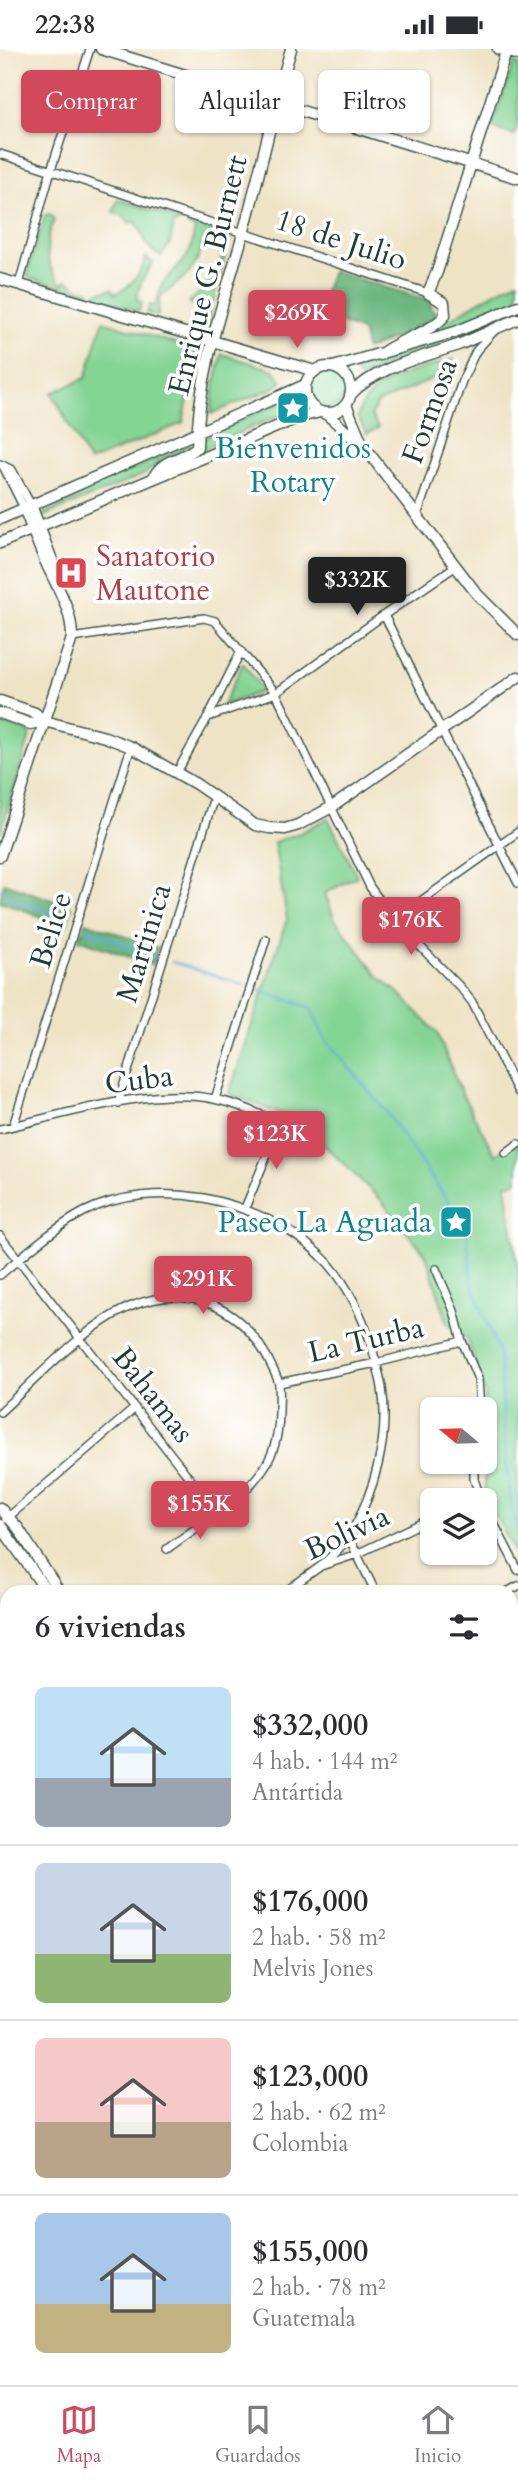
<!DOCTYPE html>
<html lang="es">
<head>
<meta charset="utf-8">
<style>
	:root { --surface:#fff; --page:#f7f7f7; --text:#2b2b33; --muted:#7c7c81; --line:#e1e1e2; --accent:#d1495b }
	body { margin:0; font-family:Cardo,serif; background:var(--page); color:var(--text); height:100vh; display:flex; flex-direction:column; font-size:26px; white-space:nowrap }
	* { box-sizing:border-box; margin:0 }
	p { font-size:23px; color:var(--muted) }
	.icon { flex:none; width:38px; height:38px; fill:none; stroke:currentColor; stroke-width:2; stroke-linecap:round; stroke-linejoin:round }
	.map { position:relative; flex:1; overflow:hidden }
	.side { position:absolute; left:0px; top:1536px; width:518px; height:800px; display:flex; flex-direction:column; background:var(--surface); border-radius:21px 21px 0 0; box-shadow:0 2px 5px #0004 }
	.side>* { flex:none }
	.hud { position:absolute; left:21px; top:21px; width:476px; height:63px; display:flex; gap:14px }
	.needle { width:46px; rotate:289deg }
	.buttons { position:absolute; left:420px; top:1348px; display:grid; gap:14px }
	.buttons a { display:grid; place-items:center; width:77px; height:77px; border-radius:10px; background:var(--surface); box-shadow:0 2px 5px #0004; font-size:35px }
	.price { position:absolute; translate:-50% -60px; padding:0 16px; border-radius:7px; background:var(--accent); color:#fff; font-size:23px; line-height:46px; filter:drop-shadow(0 2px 4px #0008) }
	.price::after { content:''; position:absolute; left:50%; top:42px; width:21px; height:16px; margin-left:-10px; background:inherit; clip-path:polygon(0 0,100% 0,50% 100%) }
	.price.current { background:#222; color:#fff }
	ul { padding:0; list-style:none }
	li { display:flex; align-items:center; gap:21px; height:175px; padding:0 35px }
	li+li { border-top:2px solid var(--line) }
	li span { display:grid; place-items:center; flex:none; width:196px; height:140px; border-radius:10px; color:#555 }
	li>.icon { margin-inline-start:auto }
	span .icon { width:84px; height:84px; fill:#fffc; stroke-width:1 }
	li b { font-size:30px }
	h2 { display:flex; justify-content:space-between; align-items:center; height:84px; padding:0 35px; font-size:30px }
	.pill { padding:0 24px; border-radius:10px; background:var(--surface); box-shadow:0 2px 5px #0004; font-size:24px; line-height:63px }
	.pill.current { background:var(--accent); color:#fff }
	.status { display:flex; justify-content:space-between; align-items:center; height:49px; padding:0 35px; background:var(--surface); direction:ltr }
	.status svg { height:19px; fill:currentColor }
	.tabs { display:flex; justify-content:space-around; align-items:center; height:98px; border-top:2px solid var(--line); background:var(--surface); font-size:19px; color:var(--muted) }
	.tabs a { display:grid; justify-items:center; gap:4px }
	.tabs .current { color:var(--accent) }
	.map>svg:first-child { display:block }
</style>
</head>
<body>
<div class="status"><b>22:38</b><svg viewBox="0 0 49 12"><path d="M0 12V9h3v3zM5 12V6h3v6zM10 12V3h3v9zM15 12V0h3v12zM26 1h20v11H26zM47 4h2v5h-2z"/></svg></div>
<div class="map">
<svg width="518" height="2336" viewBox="0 0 518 2336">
	<rect width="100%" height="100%" fill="#fff"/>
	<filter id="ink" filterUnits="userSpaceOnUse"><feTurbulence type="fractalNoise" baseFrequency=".0143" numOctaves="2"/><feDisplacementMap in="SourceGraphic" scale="14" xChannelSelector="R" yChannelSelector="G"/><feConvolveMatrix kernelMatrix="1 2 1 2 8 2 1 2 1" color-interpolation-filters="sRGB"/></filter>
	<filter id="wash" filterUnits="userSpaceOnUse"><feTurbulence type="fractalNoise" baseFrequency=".00686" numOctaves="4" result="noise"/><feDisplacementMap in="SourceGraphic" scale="28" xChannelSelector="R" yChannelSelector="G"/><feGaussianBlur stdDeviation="1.57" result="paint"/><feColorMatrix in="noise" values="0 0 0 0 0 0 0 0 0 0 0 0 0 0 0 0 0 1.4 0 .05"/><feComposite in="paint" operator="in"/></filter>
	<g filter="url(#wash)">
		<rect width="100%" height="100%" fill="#efe3c6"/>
		<path fill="#84d494" stroke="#528864" stroke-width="2" d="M514,14l4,1v60l-4,11 -22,-7z
			M118,150l62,21v3h-6l-4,21 -9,12c-17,-6 -16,-23 -26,-35l-5,2 -8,-8 -9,-3z
			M50,165l4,6c-10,24 -10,45 8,65l5,-5 10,8 12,3v4l-60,-17 -2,-3 18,-60z
			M189,173l23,8 -2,8h-5l-8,23 -8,12 -29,25 -2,18 -11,-3 3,-8h6l6,-21 24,-26 5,-10 4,-20 -6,-1z
			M221,184l7,2 2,4 -24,88 -9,-18 -8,-7c20,-16 34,-37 37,-63l-6,-2z
			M146,208l7,6 -11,17 -6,20 6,2 -3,9 -43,-13v-5l16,-4 3,5c17,-7 26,-19 31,-37z
			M518,232v22l-90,32 -2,-3c32,-16 59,-37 92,-51z
			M511,265l-54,26 -70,26 -27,13 -6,-10 67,-21z
			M103,272l95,30 -15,72 -94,39 -37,-69 34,-15z
			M222,305l52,16 8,11 -8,7 -63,26 4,-32z
			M454,310l-7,21 -3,-6 -66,29 -7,12 7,13 -11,6 -10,-17c13,-40 61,-46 97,-58z
			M309 341a18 18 0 1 1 36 0a18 18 0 1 1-36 0Z
			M298,345l9,16 -27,5 -79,35 -1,-10z
			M191,395l1,4 -35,15 -12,11 -100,42 -2,-1 1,-2 27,-12 12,-10z
			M243,614l20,28 -40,14z
			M0,674l31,10 -31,101z
			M328,769l29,58 -32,17 9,25 45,59 22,18 36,38 24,59 34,63 23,-15v41l-12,3 12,85v290l-33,-64v-102l-18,-55 -19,-14 -22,-69 -46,-56 -56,-54 -33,-22 -6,-8 -56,-21 58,-175 -13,-77 26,-9z"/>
		<path fill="#6bb67e" stroke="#457a59" stroke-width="2" d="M332,222l96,29 8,16 -36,20 -34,14 -3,-18 -46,-20z
			M4,834l68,24 -6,19 -66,-25z
			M86,873l72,26 -6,17 -73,-26z"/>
		<path fill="#eeda9e" stroke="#868c69" stroke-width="2" d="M7,2268v61h48l-7,7h-48v-62z"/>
		<path fill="#62abd9" stroke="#407486" stroke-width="2" d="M518,1976v360h-470l7,-7h456v-349z"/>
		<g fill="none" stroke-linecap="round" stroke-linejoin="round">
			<path stroke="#62abd9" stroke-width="2.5" d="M0,841l13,9 56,20
				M84,879l74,30
				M172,913l73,23
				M259,941l52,18 14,31 60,71 81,118 6,56 27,68 7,110 8,58 4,6"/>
		</g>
	</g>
	<g filter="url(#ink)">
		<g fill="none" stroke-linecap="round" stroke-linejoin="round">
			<defs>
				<path id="street" d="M0,105l428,139
					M19,235l32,-114 39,-121
					M0,415l12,6 19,35
					M3,417l21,42
					M417,467l45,-135 14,-30 18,-20
					M384,566l134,268
					M72,589l132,-20 11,3 61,72 94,194 24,33 66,67 12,15 46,90
					M208,668l68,-24 108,-78 72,-49
					M177,723l31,-55 33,-66
					M394,871l124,-88
					M215,1050l51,-160
					M118,1054l96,-306
					M13,1077l118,-379
					M0,1080c63,-14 152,-43 214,-30 24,5 45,14 66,25l-35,84
					M506,1104l12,-9
					M0,1187l216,276
					M436,1220l18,42 8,30 16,38 2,30
					M0,1226c26,-22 54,-47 84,-63 35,-18 81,-21 120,-14 47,10 90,29 124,65 21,24 35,54 44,84 3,13 8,27 10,41 8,50 -8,105 -32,147 -7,12 -20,22 -29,31
					M279,1334l97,-20 86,-22
					M0,1363c37,-33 86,-88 132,-106 57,-23 110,1 137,55 3,7 9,16 10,24 1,9 0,18 0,27 0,14 -2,28 -7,41 -16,40 -72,71 -105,96
					M474,1412v18l7,21
					M485,1457l33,64
					M6,1470l129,-111
					M349,1489l27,55
					M283,1544l38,-27 36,-12 75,-36
					M505,1544l13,-7
					M511,1654l7,-3
					M0,1680l7,-4
					M0,1791l7,4
					M0,1821l7,-15
					M0,1934l7,4"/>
				<path id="secondary" d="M101,0l417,129
					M498,0l20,6
					M0,230l315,92
					M380,306c18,-16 52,-22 65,-40l-1,-12 -16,-10 9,-21 69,-220
					M305 341a23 23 0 1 1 46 0a23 23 0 1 1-46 0Z
					M333,318l122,-35 63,-26
					M350,346c27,-29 72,-37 108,-50 20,-8 40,-18 60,-26
					M346,356l16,38
					M324,364c15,9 25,25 38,31l115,150 41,41
					M153,429c11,-21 29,-17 44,-31 1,-73 26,-144 46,-213 17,-61 30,-124 48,-185
					M31,456l24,63
					M0,470l305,-134
					M0,494l300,-126 20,-5
					M0,652l35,12 9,8 61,16 26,10 65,37 59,41 14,3 16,1 13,-4 34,-18 186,-130
					M0,664l30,11 14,-3
					M0,807l72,-218c0,-25 -10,-42 -20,-63 -11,-21 -19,-45 -28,-67
					M0,1459l18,20 42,65
					M0,1476l48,68
					M511,1777l7,-3
					M511,1792l7,-3"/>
				<path id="primary" d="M0,2093l7,-6
					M0,2114l7,-6"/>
			</defs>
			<use href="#street" stroke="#3e564a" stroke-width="10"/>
			<use href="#secondary" stroke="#3e564a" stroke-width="13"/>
			<use href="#primary" stroke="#3e564a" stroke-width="14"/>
			<use href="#street" stroke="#fff" stroke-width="7"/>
			<use href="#secondary" stroke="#fff" stroke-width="10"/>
			<use href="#primary" stroke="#fff" stroke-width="10"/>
		</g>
	</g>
	<defs>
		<symbol id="sight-square" viewBox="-11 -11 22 22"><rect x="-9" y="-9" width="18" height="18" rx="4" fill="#0f9aa8" stroke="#fff"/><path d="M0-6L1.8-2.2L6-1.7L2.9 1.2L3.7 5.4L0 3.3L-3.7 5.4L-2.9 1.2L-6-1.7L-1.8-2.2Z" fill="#fff"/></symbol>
		<symbol id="hospital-square" viewBox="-11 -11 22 22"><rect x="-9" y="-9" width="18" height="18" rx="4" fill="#e0444e" stroke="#fff"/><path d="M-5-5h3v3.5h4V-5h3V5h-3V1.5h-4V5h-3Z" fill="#fff"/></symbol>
	</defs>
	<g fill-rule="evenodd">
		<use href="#sight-square" x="274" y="340" width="38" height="38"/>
		<use href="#hospital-square" x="52" y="505" width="38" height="38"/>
		<use href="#sight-square" x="437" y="1154" width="38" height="38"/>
	</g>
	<g text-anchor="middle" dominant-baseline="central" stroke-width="7" stroke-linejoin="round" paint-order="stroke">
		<g font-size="30" fill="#1f3d34" stroke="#fff">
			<text transform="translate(341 191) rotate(18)">18 de Julio</text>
			<text transform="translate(208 226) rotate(-76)">Enrique G. Burnett</text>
			<text transform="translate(430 362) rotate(-70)">Formosa</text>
			<text transform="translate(51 881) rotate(-73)">Belice</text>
			<text transform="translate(144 894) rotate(-73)">Martinica</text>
			<text transform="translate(139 1031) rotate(-7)">Cuba</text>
			<text transform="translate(366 1291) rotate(-13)">La Turba</text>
			<text transform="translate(153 1346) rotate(52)">Bahamas</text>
			<text transform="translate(347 1484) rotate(-25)">Bolivia</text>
		</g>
		<g font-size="30" fill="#0d838f" stroke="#fff">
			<text x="293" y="399">Bienvenidos<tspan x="293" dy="34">Rotary</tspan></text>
			<text x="432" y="1173" text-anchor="end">Paseo La Aguada</text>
		</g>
		<g font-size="30" fill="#be3a42" stroke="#fff" text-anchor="start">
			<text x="96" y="507">Sanatorio<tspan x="96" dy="34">Mautone</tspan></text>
		</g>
	</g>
</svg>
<div class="buttons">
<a><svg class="needle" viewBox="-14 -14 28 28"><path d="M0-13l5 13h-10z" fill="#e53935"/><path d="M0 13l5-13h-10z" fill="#7c7c81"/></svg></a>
<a><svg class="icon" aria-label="layers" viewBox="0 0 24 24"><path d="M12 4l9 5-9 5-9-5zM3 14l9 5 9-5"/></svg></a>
</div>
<b class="price" style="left:297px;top:301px">$269K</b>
<b class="price current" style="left:357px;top:568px">$332K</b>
<b class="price" style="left:411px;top:908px">$176K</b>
<b class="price" style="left:276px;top:1122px">$123K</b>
<b class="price" style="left:203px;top:1267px">$291K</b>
<b class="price" style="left:200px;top:1492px">$155K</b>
<div class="hud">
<a class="pill current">Comprar</a>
<a class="pill">Alquilar</a>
<a class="pill">Filtros</a>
</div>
<section class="side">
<h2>6 viviendas<svg class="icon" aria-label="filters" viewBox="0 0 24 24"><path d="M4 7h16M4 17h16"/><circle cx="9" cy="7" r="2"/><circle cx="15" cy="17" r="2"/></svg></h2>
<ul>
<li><span style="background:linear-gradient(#bfe0f5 65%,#9aa5b1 0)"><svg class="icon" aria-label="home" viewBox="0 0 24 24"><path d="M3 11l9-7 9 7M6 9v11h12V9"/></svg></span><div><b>$332,000</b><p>4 hab. · 144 m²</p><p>Antártida</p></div></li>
<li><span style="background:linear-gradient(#c9d6e8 65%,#8fb573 0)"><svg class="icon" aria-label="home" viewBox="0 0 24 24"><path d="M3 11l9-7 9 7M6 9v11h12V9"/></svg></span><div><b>$176,000</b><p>2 hab. · 58 m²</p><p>Melvis Jones</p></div></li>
<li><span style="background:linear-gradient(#f6c9c9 60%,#b9a48a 0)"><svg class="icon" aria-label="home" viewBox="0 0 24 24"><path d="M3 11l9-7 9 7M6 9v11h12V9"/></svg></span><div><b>$123,000</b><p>2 hab. · 62 m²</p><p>Colombia</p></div></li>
<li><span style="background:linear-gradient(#a9c7e8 65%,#c2b280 0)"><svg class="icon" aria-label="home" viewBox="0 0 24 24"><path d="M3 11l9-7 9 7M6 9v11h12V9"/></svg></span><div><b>$155,000</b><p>2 hab. · 78 m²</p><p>Guatemala</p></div></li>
</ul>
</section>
</div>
<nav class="tabs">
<a class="current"><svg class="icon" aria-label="map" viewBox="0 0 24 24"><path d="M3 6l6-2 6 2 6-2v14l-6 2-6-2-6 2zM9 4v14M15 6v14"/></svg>Mapa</a>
<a><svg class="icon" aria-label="saved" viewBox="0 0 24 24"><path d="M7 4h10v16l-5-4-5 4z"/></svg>Guardados</a>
<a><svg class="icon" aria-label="home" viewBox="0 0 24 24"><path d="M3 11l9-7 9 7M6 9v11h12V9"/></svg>Inicio</a>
</nav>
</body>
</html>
